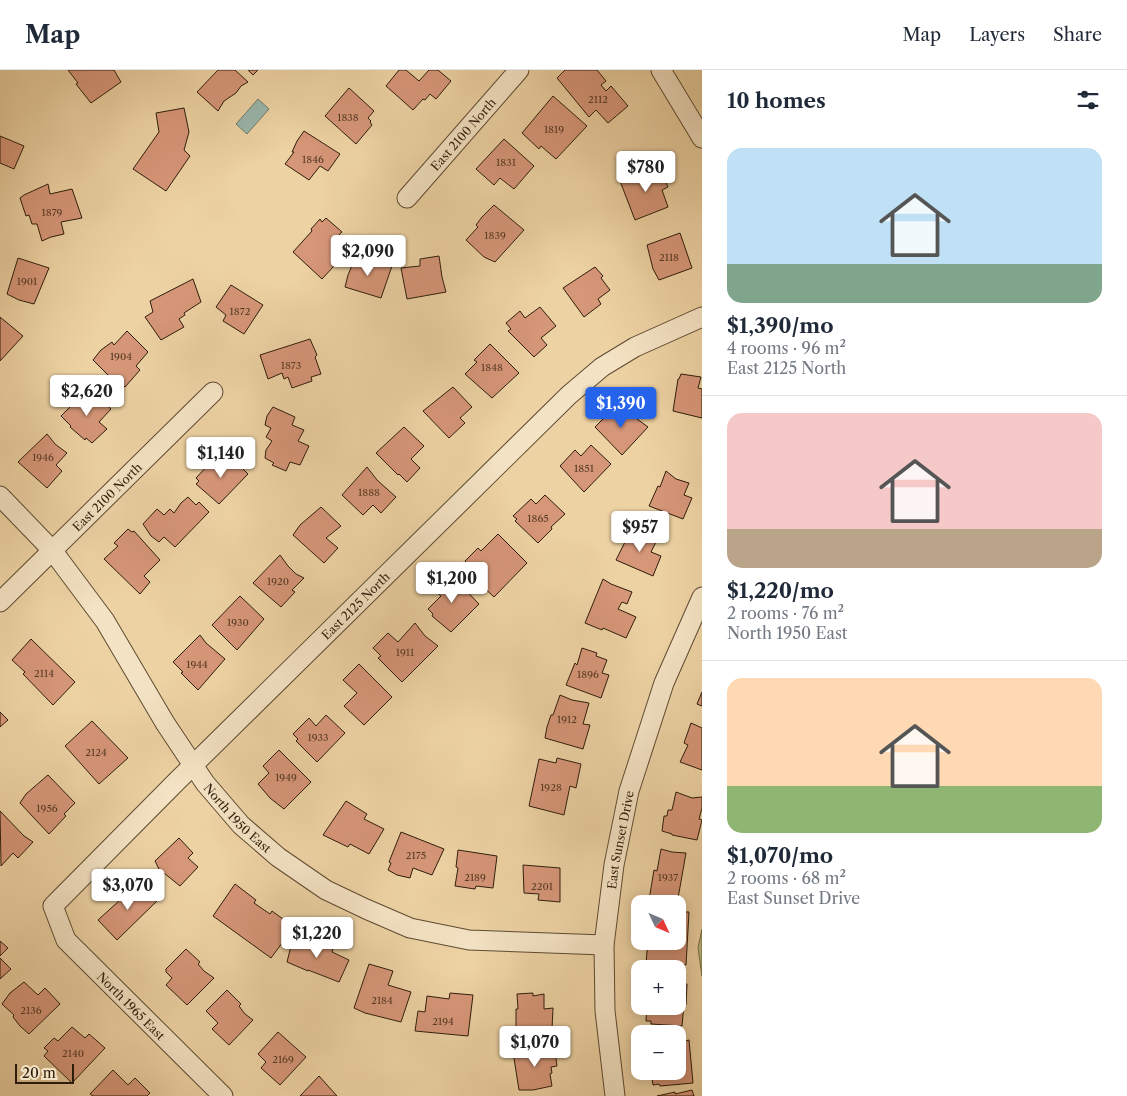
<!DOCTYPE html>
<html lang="en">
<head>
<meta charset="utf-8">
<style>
	:root { --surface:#fff; --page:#f6f6f7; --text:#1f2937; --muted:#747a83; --line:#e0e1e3; --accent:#2563eb }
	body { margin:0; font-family:"Libre Caslon Text",serif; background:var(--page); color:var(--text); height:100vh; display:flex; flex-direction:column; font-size:19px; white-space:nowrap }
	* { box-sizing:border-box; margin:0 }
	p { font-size:16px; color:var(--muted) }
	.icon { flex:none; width:28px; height:28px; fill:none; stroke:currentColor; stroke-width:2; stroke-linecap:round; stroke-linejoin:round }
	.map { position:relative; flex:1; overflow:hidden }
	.details { display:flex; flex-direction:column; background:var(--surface); width:425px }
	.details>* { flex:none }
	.needle { width:32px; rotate:134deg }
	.fabs { position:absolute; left:631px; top:825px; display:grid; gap:10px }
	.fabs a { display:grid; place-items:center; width:55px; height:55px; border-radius:10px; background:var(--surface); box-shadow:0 2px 12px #0003; font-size:25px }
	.scale { position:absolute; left:15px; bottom:12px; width:59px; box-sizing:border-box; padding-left:5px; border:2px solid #2e1d0b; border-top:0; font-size:14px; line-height:18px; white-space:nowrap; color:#2e1d0b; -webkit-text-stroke:4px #f3e2c3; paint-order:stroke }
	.price { position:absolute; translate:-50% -42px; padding:0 11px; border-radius:5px; background:#fff; color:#222; font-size:16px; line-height:32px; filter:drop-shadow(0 1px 2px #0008) }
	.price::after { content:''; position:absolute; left:50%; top:30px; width:15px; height:11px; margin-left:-8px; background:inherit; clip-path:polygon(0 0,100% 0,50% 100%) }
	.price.active { background:var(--accent); color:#fff }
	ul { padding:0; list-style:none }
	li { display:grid; align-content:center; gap:10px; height:265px; padding:0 25px }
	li+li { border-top:1px solid var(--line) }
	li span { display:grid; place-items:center; height:155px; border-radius:15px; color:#555 }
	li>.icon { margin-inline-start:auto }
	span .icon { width:90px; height:90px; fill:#fffc; stroke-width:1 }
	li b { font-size:21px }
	h2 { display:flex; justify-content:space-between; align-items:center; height:60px; padding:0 25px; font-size:21px }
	header { display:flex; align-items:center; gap:30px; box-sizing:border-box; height:70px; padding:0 25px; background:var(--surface); border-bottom:1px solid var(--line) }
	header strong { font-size:24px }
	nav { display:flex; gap:28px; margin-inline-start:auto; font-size:18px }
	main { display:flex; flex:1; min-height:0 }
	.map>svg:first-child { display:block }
</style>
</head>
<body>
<header>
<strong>Map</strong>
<nav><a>Map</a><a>Layers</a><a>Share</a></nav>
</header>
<main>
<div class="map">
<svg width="702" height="1026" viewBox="0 0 702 1026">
	<rect width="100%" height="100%" fill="#edd2a3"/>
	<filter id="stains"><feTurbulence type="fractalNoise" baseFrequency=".004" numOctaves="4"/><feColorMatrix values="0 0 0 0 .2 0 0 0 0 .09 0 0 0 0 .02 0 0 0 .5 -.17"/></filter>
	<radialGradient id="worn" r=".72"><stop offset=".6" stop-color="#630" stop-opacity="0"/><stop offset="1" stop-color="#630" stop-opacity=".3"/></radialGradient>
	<path fill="#babb84" stroke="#746c48" d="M702,859v47l-4,-28z"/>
	<path fill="#9ab6ab" stroke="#6f796b" d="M258,29l11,10 -22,25 -11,-10z"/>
	<path fill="#d69678" stroke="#2e1d0b" d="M68,0h46l7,12 -30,21 -15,-19 2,-1z
		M218,0h17l13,12 -7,4 -5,7 -12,8 -6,10 -21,-19z
		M248,0h10l-5,5z
		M399,0h7l13,11 10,-11h9l13,11 -15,18 -6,-5 -5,6 -2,-1 -10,11 -27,-24z
		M565,0h32l9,11 -5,4 5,6 5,-5 17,20 -20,17 -12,-13 -7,7 -32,-39z
		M349,18l25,23 -6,7 3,3 -1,1 2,3 -16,19 -31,-28z
		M553,26l34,30 -31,33 -15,-13 -2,3 -17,-16z
		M184,38l5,24 -5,18 6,6 -24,35 -33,-22 26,-37 -3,-19z
		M304,61l36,23 -12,17 -8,-5 -11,14 -24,-16 9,-12h-2l5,-11z
		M0,66l24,10 -10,23 -14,-6z
		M504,69l30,27 -20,23 -14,-11 -6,7 -18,-16z
		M658,96l10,21 -6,3 6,17 -33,13 -15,-39z
		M48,114l2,10 22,-5 10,29 -21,4 3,12 -13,3 -9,4 -5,-17h-5l-3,-9 -3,1 -6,-18 4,-3z
		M494,135l30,25 -29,32 -11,-5 -18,-17 12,-13 -2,-2 6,-8z
		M326,148l16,14 -10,9 4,3 2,-2 10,9 -26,28 -29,-27 19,-21 -1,-2 9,-10 2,3z
		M680,163l12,35 -33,12 -6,-11 -6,-24z
		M356,186l8,2v3l6,2 2,-4 20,7 -11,32 -36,-11 3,-12z
		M439,186l3,21 4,15 -39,7 -6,-31 19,-2v-7z
		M18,188l31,10 -15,36 -15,-4 -12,-6z
		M595,197l8,9 -2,2 9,12 -12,9 3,5 -17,13 -21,-29z
		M193,209l8,23 -17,11 1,2 -6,4 5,8 -23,13 -16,-23 8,-5 -3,-11z
		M231,215l32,20 -19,29 -21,-13 3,-6 -10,-8z
		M540,237l16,19 -15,12 6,7 -13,12 -26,-26 3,-2 -5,-6 14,-12 5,7z
		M0,247l23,19 -23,25z
		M127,261l21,21 -12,14 4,4 -15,17 -7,-7 -2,3 -23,-23 8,-10 11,-8 2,3z
		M310,269l7,16 -2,2 6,17 -10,3 1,4 -20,7 -4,-11 -4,2 -2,-6 -14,6 -8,-24z
		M490,274l29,29 -27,25 -27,-24 12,-12 -3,-2z
		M681,304l20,3 -3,11 4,1v29l-29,-7 5,-32h1z
		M453,317l19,20 -12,11 5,5 -16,15 -26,-27z
		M91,320l20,19 -12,13 8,7 -15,14 -6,-5 -1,2 -15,-13 1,-1 -10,-10 16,-16 3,2z
		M626,336l7,10 15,11 -26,28 -27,-28 15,-15 2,3 4,-4 2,2z
		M273,337l22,10 -3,8 12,5 -6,11 11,5 -9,19 -10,-3 -4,9 -14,-6 2,-2 -9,-5 1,-8 6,-9 -6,-4 5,-9 -6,-3 2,-9z
		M404,357l20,19 -13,13 9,9 -13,14 -8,-8 -1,1 -22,-22z
		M47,364l8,10 12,9 -11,12 6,6 -15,17 -29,-26z
		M591,375l20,19 -27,28 -24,-26 15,-16 6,6z
		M228,384l20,20 -29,30 -23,-20 3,-3 -3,-3 14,-15 5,4z
		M367,397l10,13 19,17 -15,16 -8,-8 -10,10 -21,-20z
		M666,401l10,8 13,4 -5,12 8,3 -9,21 -34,-13 9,-20 2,1z
		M545,425l20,19 -14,13 1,2 -14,14 -23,-22 2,-2 -4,-3 18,-17 5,5z
		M188,427l8,8 3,-3 10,10 -34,35 -11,-10 -5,5 -8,-6 -8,-12 14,-15 7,6 6,-6 4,4 7,-10z
		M321,437l20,19 -15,12 12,10 -14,15 -31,-28 7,-10z
		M632,458l11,6 15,4 -7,14 10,4 -8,20 -37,-16z
		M128,459l4,3 2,-1 26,29 -16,16 6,6 -10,12 -36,-35 14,-13 -4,-3z
		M498,464l29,29 -33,34 -31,-29 4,-5 -2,-2 13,-13 3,3z
		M280,485l8,11 8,8 8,4 -12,12 3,2 -14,15 -28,-24z
		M451,505l28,29 -28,28 -19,-16 1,-2 -5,-5 13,-13 -6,-5z
		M603,509l8,5 21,8 -5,12 -5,-2 -4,7 18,8 -10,21 -23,-10 -1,2 -17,-7z
		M240,526l24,23 -27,31 -25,-25z
		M415,553l10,13 13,10 -36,36 -24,-24 3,-2 -8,-8 15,-15 10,9z
		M200,565l6,8 19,16 -27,31 -17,-17 2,-1 -10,-10z
		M31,569l44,43 -22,23 -30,-31 2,-2 -13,-12z
		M582,578l15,5 -1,3 11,4 -5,13 7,2 -8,23 -35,-13 9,-22 2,2z
		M359,594l33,33 -28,28 -20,-19 13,-13 -14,-13z
		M702,622v14l-5,-2z
		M560,625l12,5 17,3 -6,21 7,1 -7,24 -38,-11 2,-11 4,-12h2z
		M0,642l8,8 -8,7z
		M326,645l19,18 -28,29 -21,-21 2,-2 -5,-5 16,-16 7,8z
		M92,651l36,37 -29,26 -34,-38z
		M691,653l11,5v42l-22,-8 8,-17 -4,-2z
		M279,680l32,32 -27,27 -14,-11 -12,-14 11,-11 -6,-7z
		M557,688l24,6 -5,24 -6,-2 -6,29 -35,-9 10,-47 17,4z
		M48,705l27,28 -11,11 2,2 -17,18 -29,-31 6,-9z
		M676,722l16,6 10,-1v11l-3,11 3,1 -5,20 -25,-5v-1l-10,-3 2,-15h3l1,-6h4z
		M346,731l21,13 -3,5 20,10 -15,25 -19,-10 -2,3 -25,-12z
		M0,741l24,25 9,6 -15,16 -5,-5 -12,13z
		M401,762l43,17 -12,26 -19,-7 -3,10 -13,-3 -9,-5 3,-7 -2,-1z
		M179,768l14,15 -5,5 10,9 -18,19 -21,-17 -4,-8z
		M661,779l11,3 14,1 -9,51 -28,-4 5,-30 3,1z
		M458,780l39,6 -4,32 -17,-2 -1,3 -20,-3 3,-18 -2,-1z
		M523,795l37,3v34l-22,-2 1,-6 -15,-1z
		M141,811l7,9 11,9 -42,41 -19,-20z
		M235,814l21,16 -2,3 16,11 2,-3 22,16 -23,31 -58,-42z
		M678,842h11l-3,53 -40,-2 2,-22h30z
		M299,864l34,15 -1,3 17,8 -10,22 -31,-12v1l-21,-9 3,-12z
		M0,871l8,7 -8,8z
		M186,879l14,13 -2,2 6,7 10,7 -27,27 -21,-20 6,-7 -6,-6v-3z
		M0,888l11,11 -11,10z
		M369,894l24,7 -5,14 23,7 -10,30 -36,-9 -11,-5z
		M24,912l14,13 7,-7 15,16 -31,30 -9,-8 -7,-9 1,-2 -12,-11 8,-11z
		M678,914h9l-1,21 -2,-1 -2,22 -31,-2v-3h-5l1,-15h31z
		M227,920l14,14 -2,2 6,8 8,6 -24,25 -17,-16 6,-6 -12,-12z
		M450,923l23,2 -5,41 -53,-5 3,-20 7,1 2,-16 22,3z
		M533,923v3l11,-2v15l9,-1 -1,21 -36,4v-24h2l-1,-15z
		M72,957l13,11 4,-4 16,14 -33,35 -28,-27 4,-5 -4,-3 10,-10 4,3z
		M278,962l28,25 -26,28 -19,-17 5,-6 -8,-8z
		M689,970l4,43 -33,3 -1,-2 -6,1 -2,-14h27v-28z
		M554,975l3,21 -6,1 1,6 -2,1 2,12 -19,4h-14l-6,-38z
		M113,1000l15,15 7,-7 15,15 -3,3h-54l-3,-2z
		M319,1006l18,20h-37z
		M692,1020l2,6h-37l18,-4v2z"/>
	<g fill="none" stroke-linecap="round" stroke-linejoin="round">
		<defs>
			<g id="minor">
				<path d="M661,0l41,68"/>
				<path id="s1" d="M407,128l112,-128"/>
				<path id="s2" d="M0,426l52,54 53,71 60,102 40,60 36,42 37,32 48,33 40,19 44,19 59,12 135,5"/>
				<path id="s3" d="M0,532l213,-210"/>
				<path id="s4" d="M223,1026l-157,-156 -13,-34 124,-125 392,-386 33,-28 33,-20 67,-30"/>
				<path id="s5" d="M615,1026l-10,-85 -1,-66 10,-80 15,-74 35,-108 38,-86"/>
			</g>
		</defs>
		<use href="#minor" stroke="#5e4a31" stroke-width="21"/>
		<use href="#minor" stroke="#f3e2c3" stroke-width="19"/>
	</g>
	<g text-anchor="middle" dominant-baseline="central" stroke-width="4" stroke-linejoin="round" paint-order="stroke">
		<g font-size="10" fill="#583b26">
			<text x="598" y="29">2112</text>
			<text x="348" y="47">1838</text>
			<text x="554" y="59">1819</text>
			<text x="313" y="89">1846</text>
			<text x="506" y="92">1831</text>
			<text x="52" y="142">1879</text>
			<text x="495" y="165">1839</text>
			<text x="669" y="187">2118</text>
			<text x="27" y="211">1901</text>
			<text x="240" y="241">1872</text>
			<text x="121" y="286">1904</text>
			<text x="291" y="295">1873</text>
			<text x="492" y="297">1848</text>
			<text x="43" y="387">1946</text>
			<text x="584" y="398">1851</text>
			<text x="369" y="422">1888</text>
			<text x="538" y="448">1865</text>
			<text x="278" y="511">1920</text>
			<text x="238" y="552">1930</text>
			<text x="405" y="582">1911</text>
			<text x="197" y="594">1944</text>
			<text x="44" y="603">2114</text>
			<text x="588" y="604">1896</text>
			<text x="567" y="649">1912</text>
			<text x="318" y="667">1933</text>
			<text x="96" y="682">2124</text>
			<text x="286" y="707">1949</text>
			<text x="551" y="717">1928</text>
			<text x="47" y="738">1956</text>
			<text x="416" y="785">2175</text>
			<text x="475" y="807">2189</text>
			<text x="668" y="807">1937</text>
			<text x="542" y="816">2201</text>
			<text x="382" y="930">2184</text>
			<text x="31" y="940">2136</text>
			<text x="443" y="951">2194</text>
			<text x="73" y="983">2140</text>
			<text x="283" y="989">2169</text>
		</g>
		<g font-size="12" fill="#2e1d0b" stroke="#f3e2c3">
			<text stroke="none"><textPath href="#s1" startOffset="85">East 2100 North</textPath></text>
			<text stroke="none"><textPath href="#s3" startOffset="150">East 2100 North</textPath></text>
			<text stroke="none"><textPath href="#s4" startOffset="684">East 2125 North</textPath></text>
			<text stroke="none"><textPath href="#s2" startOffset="402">North 1950 East</textPath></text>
			<text stroke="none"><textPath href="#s5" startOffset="258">East Sunset Drive</textPath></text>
			<text transform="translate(131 936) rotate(45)">North 1965 East</text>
		</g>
	</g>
	<rect width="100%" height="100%" filter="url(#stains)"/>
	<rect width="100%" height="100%" fill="url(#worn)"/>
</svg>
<div class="fabs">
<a><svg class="needle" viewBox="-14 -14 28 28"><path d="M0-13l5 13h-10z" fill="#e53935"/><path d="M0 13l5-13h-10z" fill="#747a83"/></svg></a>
<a>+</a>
<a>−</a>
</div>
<div class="scale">20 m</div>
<b class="price" style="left:646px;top:123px">$780</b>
<b class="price" style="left:368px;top:207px">$2,090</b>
<b class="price" style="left:87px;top:347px">$2,620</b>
<b class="price active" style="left:621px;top:359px">$1,390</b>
<b class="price" style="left:221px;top:409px">$1,140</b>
<b class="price" style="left:640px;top:483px">$957</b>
<b class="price" style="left:452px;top:534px">$1,200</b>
<b class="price" style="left:128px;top:841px">$3,070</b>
<b class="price" style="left:317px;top:889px">$1,220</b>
<b class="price" style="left:535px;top:998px">$1,070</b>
</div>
<section class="details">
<h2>10 homes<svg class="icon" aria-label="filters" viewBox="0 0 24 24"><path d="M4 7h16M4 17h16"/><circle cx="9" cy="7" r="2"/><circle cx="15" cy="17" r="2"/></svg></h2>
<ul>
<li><span style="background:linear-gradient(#bfe0f5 75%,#7fa58c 0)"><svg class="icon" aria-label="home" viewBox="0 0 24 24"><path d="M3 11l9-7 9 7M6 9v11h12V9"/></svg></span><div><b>$1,390/mo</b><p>4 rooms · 96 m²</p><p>East 2125 North</p></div></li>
<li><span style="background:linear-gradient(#f6c9c9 75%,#b9a48a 0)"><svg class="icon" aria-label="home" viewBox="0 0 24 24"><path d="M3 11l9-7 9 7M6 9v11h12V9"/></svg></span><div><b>$1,220/mo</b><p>2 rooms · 76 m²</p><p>North 1950 East</p></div></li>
<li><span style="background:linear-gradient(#ffd9b3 70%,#8fb573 0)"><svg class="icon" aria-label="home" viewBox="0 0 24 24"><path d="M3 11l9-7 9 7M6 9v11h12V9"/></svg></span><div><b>$1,070/mo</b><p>2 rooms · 68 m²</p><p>East Sunset Drive</p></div></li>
</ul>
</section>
</main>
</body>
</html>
